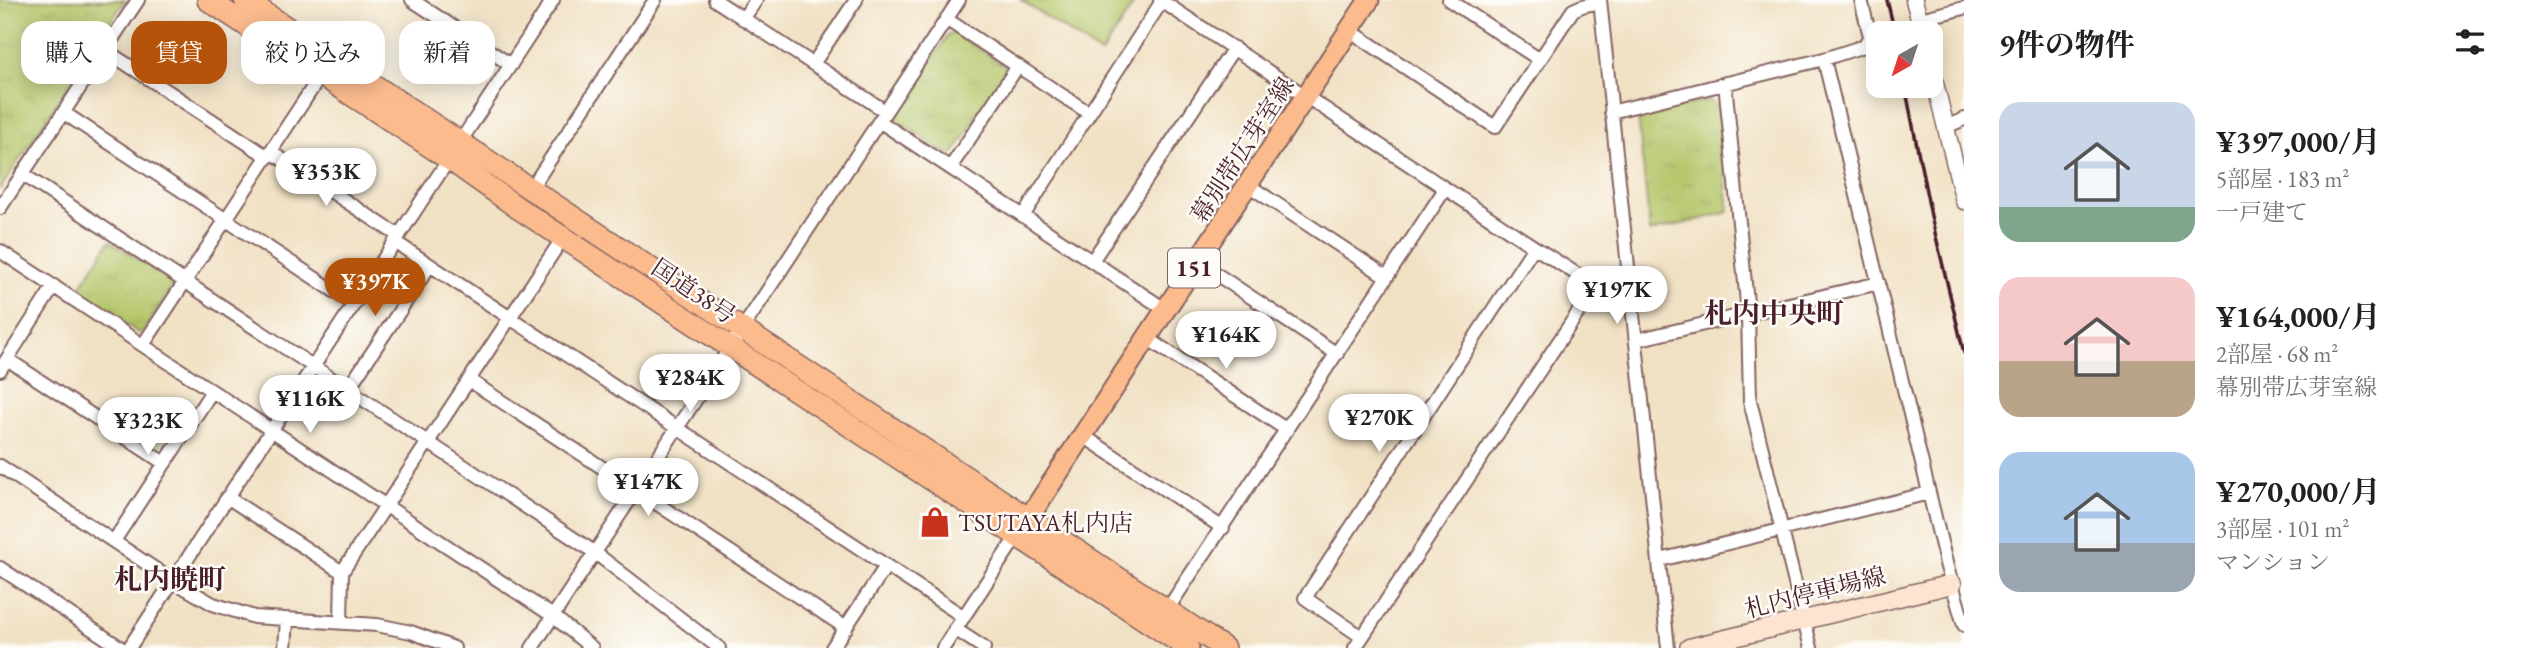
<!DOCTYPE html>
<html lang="ja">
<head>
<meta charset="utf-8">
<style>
	:root { --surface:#fff; --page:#f2f2f2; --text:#202124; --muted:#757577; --accent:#b45309 }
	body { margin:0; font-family:"EB Garamond","Noto Serif JP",serif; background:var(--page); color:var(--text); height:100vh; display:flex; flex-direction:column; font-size:26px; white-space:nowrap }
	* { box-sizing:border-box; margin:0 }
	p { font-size:23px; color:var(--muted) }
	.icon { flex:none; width:38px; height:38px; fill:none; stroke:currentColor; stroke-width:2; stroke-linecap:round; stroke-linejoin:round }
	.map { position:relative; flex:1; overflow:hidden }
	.sheet { display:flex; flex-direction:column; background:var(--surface); width:560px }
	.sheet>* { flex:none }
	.guide { position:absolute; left:21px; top:21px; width:665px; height:63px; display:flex; gap:14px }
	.needle { width:46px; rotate:219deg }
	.tools { position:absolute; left:1866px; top:21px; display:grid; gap:14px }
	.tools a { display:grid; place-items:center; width:77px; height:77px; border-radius:14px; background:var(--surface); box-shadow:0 4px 18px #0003; font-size:35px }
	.price { position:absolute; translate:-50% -60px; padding:0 16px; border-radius:24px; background:#fff; color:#222; font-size:23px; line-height:46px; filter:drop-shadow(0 2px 4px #0008) }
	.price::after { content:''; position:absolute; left:50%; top:42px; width:21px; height:16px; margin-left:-10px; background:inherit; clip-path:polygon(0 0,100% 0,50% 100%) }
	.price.current { background:var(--accent); color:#fff }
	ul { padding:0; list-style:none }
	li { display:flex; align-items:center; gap:21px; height:175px; padding:0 35px }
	li span { display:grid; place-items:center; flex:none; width:196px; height:140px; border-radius:21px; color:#555 }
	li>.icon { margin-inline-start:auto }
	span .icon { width:84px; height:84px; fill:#fffc; stroke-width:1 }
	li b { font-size:30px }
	h2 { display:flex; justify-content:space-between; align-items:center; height:84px; padding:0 35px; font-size:30px }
	.chip { padding:0 24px; border-radius:21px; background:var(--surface); box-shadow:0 4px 18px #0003; font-size:24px; line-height:63px }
	.chip.current { background:var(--accent); color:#fff }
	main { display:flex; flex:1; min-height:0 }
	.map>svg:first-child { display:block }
</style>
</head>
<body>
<main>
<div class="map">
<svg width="1964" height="648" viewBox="0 0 1964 648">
	<defs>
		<pattern id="grass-tufts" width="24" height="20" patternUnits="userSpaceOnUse" patternTransform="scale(1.75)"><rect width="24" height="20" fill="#b4c568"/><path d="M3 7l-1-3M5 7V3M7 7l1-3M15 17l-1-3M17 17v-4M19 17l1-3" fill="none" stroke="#9ca95a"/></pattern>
	</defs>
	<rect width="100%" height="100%" fill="#fdfcf7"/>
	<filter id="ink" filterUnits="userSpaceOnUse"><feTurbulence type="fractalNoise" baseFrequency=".0143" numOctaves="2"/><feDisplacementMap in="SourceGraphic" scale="14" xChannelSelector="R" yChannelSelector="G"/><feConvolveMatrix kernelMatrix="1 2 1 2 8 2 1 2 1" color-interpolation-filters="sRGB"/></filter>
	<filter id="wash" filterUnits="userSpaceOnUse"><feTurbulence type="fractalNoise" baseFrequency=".00686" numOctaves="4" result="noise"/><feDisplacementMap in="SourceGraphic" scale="28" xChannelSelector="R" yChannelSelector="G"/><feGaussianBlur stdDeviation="1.57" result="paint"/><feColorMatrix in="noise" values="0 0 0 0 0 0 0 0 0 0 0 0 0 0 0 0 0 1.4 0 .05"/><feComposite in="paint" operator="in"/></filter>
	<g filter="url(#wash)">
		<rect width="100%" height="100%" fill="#f1e1c4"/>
		<path fill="url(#grass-tufts)" stroke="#7f724a" stroke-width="2" d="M0,0h125l-125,189z
			M955,33l49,32 2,7 -52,81 -7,1 -50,-33 -1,-7 53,-80z
			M1709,100l9,7 11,105 -79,20 -12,-115z
			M110,241l61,40 1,6 -28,43 -5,3 -62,-41z"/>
		<path fill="#b4c568" stroke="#7f724a" stroke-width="2" d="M1021,0h104l8,5 -32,49z"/>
	</g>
	<g filter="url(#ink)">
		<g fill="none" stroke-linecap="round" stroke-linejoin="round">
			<defs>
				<path id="minor" d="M412,0l99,65
					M715,0l170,111
					M1160,0l374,247 98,62
					M1449,0l91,60
					M1600,0l68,648
					M743,19l13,-19
					M946,19l143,94
					M1920,19l44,-11
					M1349,30l146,97 78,-117 9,-4 18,-4
					M105,50l163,107
					M1824,59l123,508 17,58
					M813,64l43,-64
					M1725,83l23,230 2,88 61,247
					M1611,112l213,-53 40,-13 6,-10 -9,-36
					M64,113l290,191
					M879,121l287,189
					M1946,127l18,-8
					M271,152l128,84
					M950,168l68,-102
					M22,174l572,378 125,96
					M1248,185l139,92
					M530,190l125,-190
					M0,208l138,-208
					M1023,216l139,-215
					M395,242l569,375
					M0,251l553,365 39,32
					M1092,261l142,-213
					M1198,262l139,92
					M1147,338l140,92
					M1636,340l243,-57
					M143,345l178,-270
					M7,359l157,104
					M0,370l54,-84
					M469,380l377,248
					M348,389l82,-124
					M1082,435l141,93
					M0,466l173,115 40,23 41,13 123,8 34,7 43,16
					M227,497l115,75
					M114,541l98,-150
					M1660,560l269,-67
					M0,568l121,80
					M1167,610l278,-421
					M341,623l1,-51 222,-336
					M955,629l29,19
					M1362,637l-57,-39 229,-351
					M129,648l424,-648
					M285,648l2,-28
					M532,648l427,-648
					M832,648l54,-82
					M943,648l74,-112
					M1355,648l240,-361"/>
				<path id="tertiary" d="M1914,0l9,33
					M1930,63l34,138"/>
				<path id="secondary" d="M1689,648l263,-64"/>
				<path id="primary" d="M1020,531l349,-531"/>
				<path id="trunk" d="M208,0l241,159 69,49 670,440
					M245,0l979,648"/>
			</defs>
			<use href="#minor" stroke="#846361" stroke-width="16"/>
			<use href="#tertiary" stroke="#846361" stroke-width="19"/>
			<use href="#secondary" stroke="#846361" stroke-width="21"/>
			<use href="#primary" stroke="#846361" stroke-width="23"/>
			<use href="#trunk" stroke="#846361" stroke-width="24"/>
			<use href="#minor" stroke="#fff" stroke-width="12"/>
			<use href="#tertiary" stroke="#fff" stroke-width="16"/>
			<use href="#secondary" stroke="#fde4d1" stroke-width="18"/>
			<use href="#primary" stroke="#fbbb8d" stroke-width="19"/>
			<use href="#trunk" stroke="#fbbb8d" stroke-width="21"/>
			<path stroke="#4a1f2b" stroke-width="3.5" d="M1887,0l8,33
				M1905,86l26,130 33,137"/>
		</g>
	</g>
	<defs>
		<symbol id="shop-bare" viewBox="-9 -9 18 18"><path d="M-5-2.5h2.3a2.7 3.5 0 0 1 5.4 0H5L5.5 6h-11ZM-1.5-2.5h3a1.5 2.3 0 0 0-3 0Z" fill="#c8321e" stroke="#fdfcf7" stroke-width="2.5" paint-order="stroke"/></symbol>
	</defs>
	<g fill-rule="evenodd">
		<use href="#shop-bare" x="913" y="500" width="44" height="44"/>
	</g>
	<g text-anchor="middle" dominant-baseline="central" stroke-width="5" stroke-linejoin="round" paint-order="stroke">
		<rect fill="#fdfcf7" stroke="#806168" stroke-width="2" x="1168" y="248.5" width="52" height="39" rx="5"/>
		<g font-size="23" font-weight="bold" fill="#4a1f2b">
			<text x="1194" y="268">151</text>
		</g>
		<g font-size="24" fill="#4a1f2b" stroke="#fdfcf7">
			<text transform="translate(1242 150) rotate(-57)">幕別帯広芽室線</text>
			<text transform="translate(694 291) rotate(34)">国道38号</text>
			<text transform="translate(1815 592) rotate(-14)">札内停車場線</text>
		</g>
		<g font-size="24" fill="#4a1f2b" stroke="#fdfcf7" text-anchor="start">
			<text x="958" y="522">TSUTAYA札内店</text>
		</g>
		<g font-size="28" font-weight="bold" fill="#4a1f2b" stroke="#fdfcf7">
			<text x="1774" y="313">札内中央町</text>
			<text x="170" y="579">札内暁町</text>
		</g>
	</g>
</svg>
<div class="tools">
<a><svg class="needle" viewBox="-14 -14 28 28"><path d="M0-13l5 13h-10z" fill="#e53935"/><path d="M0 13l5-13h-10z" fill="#757577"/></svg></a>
</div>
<b class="price" style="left:326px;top:208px">¥353K</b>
<b class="price current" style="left:375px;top:318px">¥397K</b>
<b class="price" style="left:1617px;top:326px">¥197K</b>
<b class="price" style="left:1226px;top:371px">¥164K</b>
<b class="price" style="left:690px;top:414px">¥284K</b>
<b class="price" style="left:310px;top:435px">¥116K</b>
<b class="price" style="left:1379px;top:454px">¥270K</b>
<b class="price" style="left:148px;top:457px">¥323K</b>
<b class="price" style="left:648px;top:518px">¥147K</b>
<div class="guide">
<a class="chip">購入</a>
<a class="chip current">賃貸</a>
<a class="chip">絞り込み</a>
<a class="chip">新着</a>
</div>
</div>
<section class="sheet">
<h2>9件の物件<svg class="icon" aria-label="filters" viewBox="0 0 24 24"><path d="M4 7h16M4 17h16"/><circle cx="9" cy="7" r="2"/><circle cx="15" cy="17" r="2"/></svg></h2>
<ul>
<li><span style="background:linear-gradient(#c9d6e8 75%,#7fa58c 0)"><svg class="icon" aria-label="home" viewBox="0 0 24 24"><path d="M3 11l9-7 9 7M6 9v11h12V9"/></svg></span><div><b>¥397,000/月</b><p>5部屋 · 183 m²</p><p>一戸建て</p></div></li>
<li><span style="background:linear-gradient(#f6c9c9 60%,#b9a48a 0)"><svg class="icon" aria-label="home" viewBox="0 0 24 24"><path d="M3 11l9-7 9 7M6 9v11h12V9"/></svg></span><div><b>¥164,000/月</b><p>2部屋 · 68 m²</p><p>幕別帯広芽室線</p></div></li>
<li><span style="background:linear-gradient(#a9c7e8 65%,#9aa5b1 0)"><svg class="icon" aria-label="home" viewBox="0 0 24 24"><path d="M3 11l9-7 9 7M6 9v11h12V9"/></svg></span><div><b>¥270,000/月</b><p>3部屋 · 101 m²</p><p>マンション</p></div></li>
</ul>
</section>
</main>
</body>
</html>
